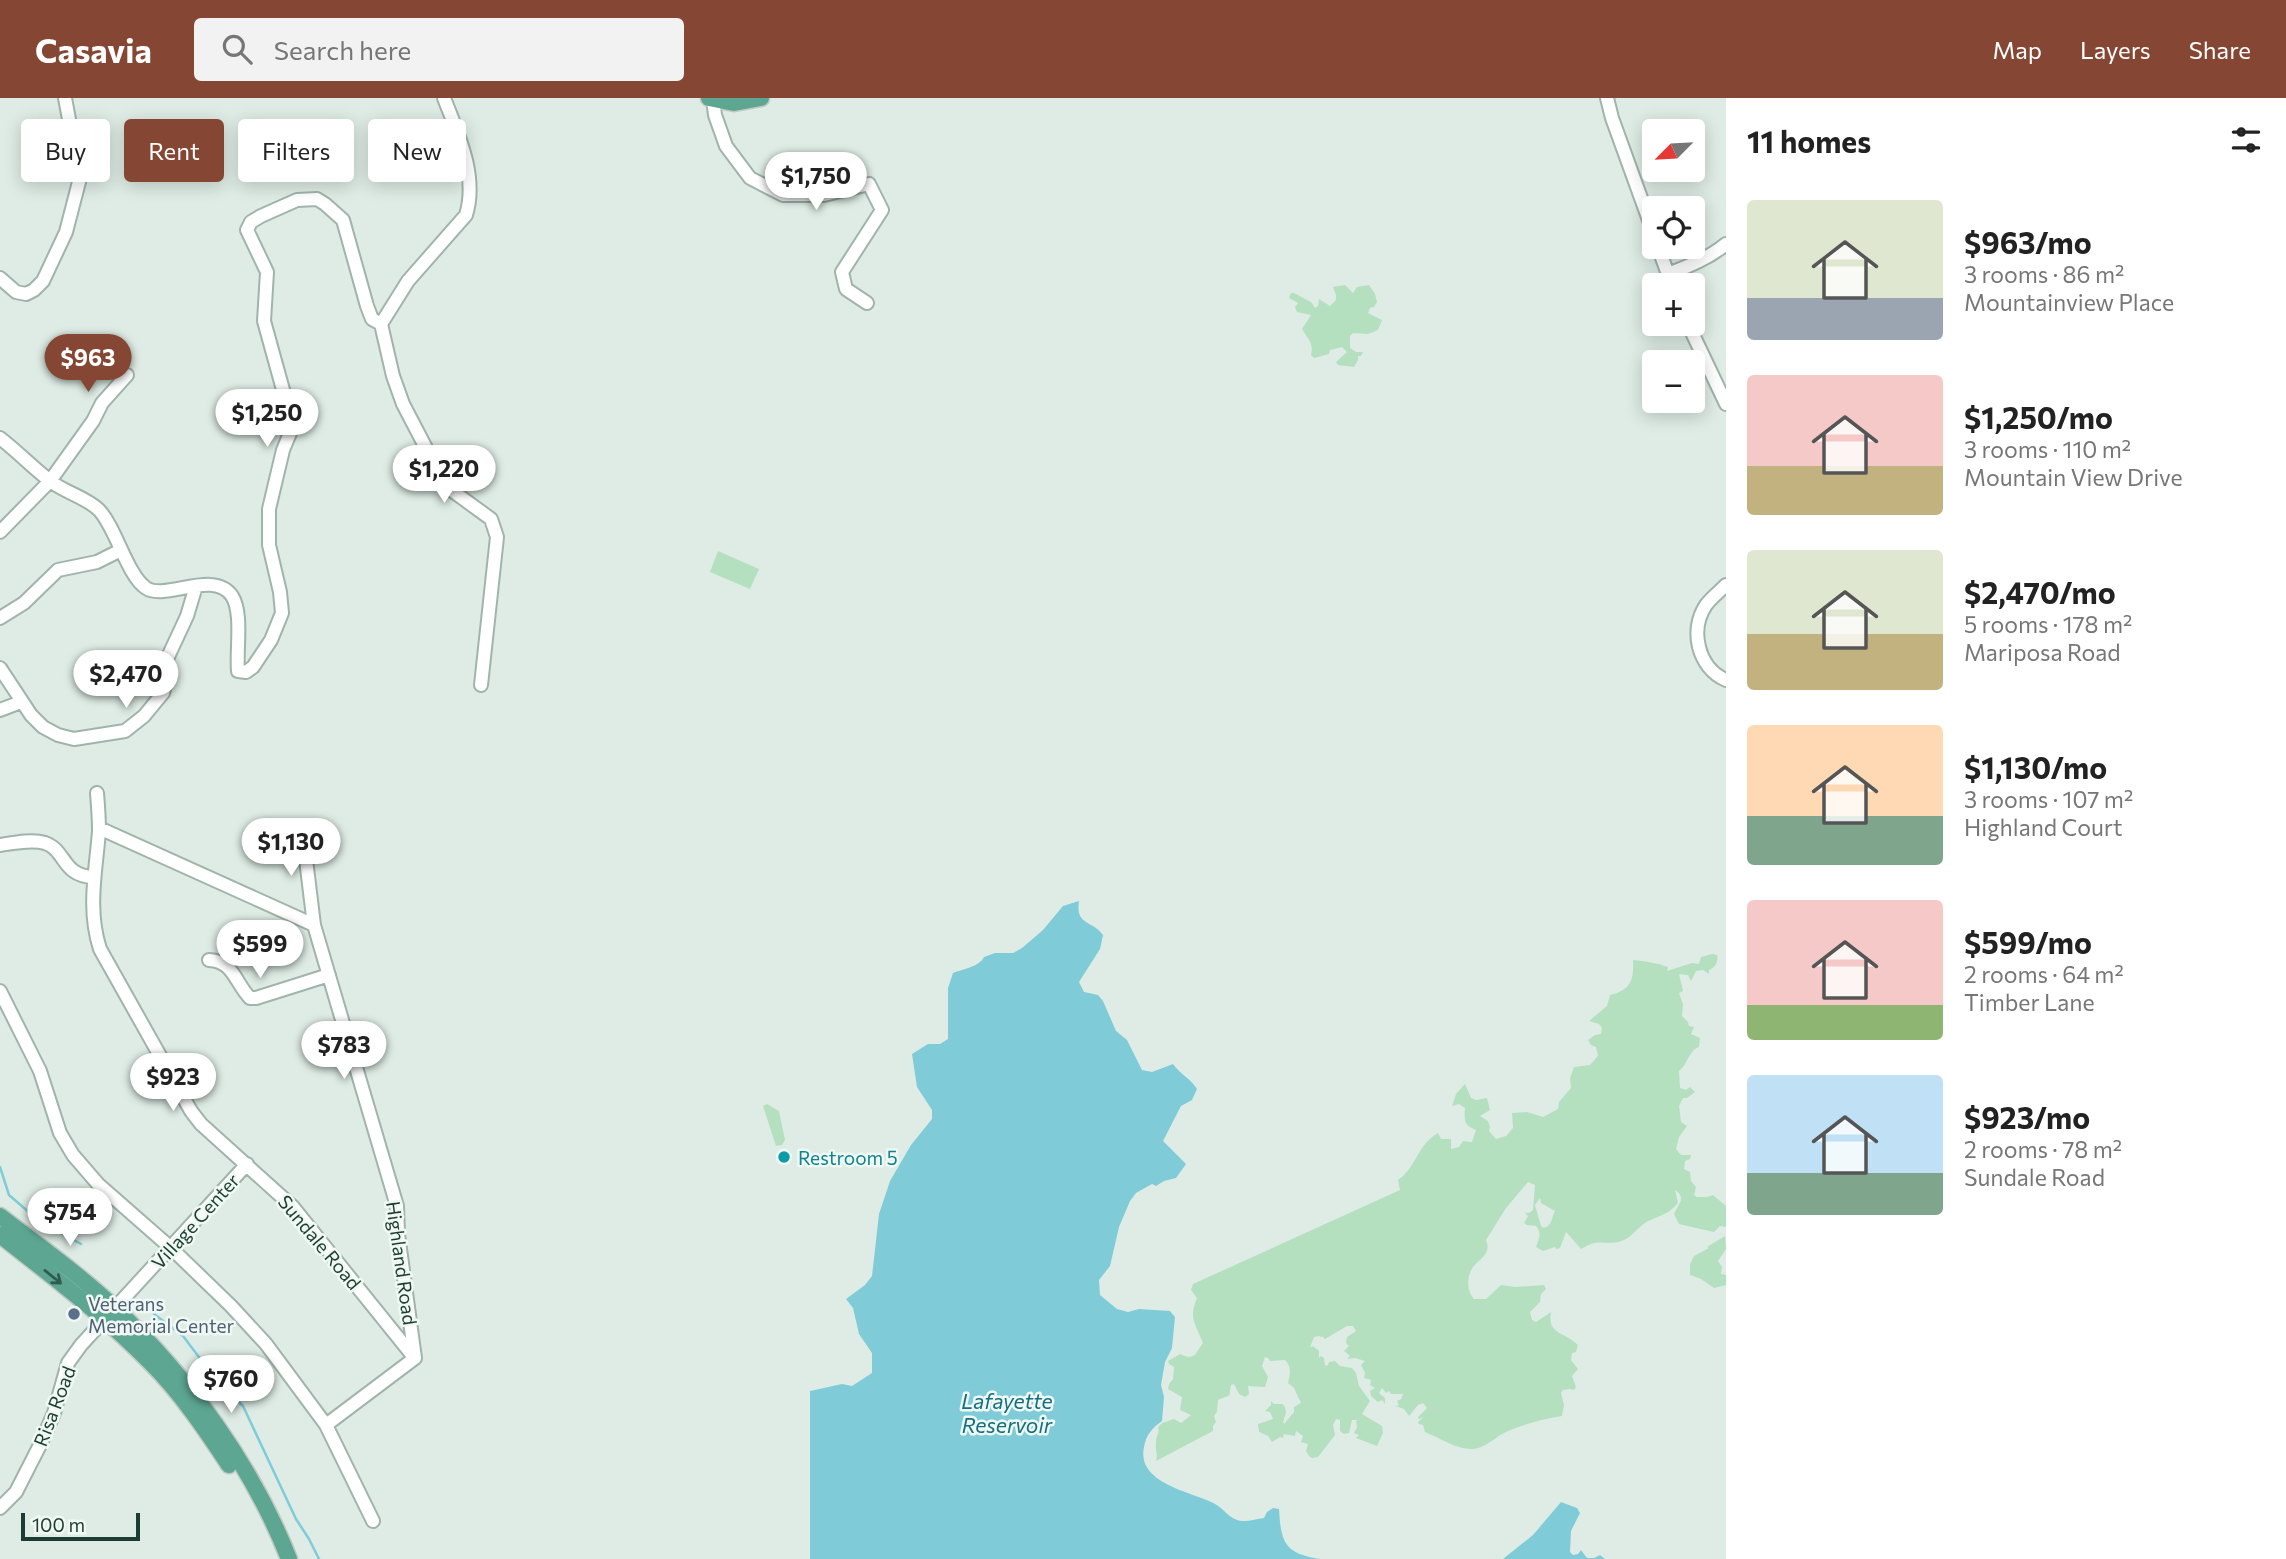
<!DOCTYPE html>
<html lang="en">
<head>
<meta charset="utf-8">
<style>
	:root { --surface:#fff; --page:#f2f2f2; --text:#222; --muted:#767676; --accent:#854633 }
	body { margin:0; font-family:Commissioner,sans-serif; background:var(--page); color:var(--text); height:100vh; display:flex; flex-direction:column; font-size:26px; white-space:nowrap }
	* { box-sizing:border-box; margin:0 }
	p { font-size:23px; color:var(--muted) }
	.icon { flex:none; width:38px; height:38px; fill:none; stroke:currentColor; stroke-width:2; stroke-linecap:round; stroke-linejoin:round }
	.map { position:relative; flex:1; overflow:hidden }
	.sheet { display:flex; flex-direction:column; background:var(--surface); width:560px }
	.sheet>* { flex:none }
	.hud { position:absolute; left:21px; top:21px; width:665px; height:63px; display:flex; gap:14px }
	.needle { width:46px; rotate:246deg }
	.fabs { position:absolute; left:1642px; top:21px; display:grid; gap:14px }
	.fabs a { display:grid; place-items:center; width:63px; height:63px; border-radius:7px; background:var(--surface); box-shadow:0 4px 18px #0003; font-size:35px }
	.scale { position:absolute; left:21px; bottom:18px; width:119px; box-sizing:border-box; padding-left:7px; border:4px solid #1d3d34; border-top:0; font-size:19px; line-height:24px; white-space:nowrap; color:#1d3d34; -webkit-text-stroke:5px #eff8f3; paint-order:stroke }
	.price { position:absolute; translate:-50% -60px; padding:0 16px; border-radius:24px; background:#fff; color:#222; font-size:23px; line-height:46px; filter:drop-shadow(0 2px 4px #0008) }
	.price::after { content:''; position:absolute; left:50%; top:42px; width:21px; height:16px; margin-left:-10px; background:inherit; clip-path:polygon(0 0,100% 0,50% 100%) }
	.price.active { background:var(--accent); color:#fff }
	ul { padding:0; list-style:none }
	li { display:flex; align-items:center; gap:21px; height:175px; padding:0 21px }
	li span { display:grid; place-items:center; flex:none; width:196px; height:140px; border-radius:7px; color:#555 }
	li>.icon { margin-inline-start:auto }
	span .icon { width:84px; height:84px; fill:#fffc; stroke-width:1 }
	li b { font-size:30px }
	h2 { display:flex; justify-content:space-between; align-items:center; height:84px; padding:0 21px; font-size:30px }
	.pill { padding:0 24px; border-radius:7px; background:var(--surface); box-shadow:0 4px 18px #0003; font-size:24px; line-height:63px }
	.pill.active { background:var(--accent); color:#fff }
	header { display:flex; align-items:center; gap:42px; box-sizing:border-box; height:98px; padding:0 35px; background:var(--accent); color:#fff }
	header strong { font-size:33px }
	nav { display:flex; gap:38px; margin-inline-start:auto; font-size:24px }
	.search { width:490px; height:63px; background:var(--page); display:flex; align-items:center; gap:18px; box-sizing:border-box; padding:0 24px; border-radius:7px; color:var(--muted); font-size:26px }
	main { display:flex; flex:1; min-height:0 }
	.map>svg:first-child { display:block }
</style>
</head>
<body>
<header>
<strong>Casavia</strong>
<div class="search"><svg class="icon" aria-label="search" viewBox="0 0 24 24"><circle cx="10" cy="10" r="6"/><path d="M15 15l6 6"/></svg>Search here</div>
<nav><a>Map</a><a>Layers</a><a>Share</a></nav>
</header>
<main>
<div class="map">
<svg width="1726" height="1461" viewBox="0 0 1726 1461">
	<rect width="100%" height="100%" fill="#deece5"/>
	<path fill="#b4e0bf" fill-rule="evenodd" d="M1345,187l8,8 4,-6 12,-2 6,9 2,8 -3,5 -4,1 -2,5 14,7 -4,10 -10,4 -15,-1 -3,3v12l6,4h7l-2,4h-3v4l-4,7 -16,-2 -2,-3 11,-10 -5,-5 -12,3 -1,4 -15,4 -3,-3c3,-12 -3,-16 -9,-26l9,-14 -14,-3 -2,-5 3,-4 -9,-5 2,-5h3l17,9 4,6 3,-2 1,-7 11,7 6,-6v-5l-3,-8z
		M718,453l41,18 -9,20 -40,-17z
		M1712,856l5,1c2,6 -2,13 -8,15v4l-6,-4 -7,1 -5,10 -3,-6 -9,-1 4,17 -4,2 4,11 -1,12 6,6 1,4 5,1 -3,7 9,4 -1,9c-10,3 -11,17 -20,24l1,17 6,2 4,-3 5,5 -8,6h-4l-4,8 2,16 6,4 -8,11 -3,12 5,6h10l-1,4 -5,2 -1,8 6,3 1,9 5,6 -2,8 3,2h10l6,-2 13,11v21l-6,-1 -6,6 -35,-8 -5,-10c4,-10 13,-16 1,-24l3,13c-12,14 -20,12 -33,20 -9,6 -15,17 -27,19 -18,3 -19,-4 -37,7l-15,-17 -6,16 -4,1 -1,-2 -12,4 -7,-4c3,-8 6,-14 0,-21l-9,-1 -3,-2 4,-7 -3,-3h4l4,-3 2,-25 -7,-3 -22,26 -20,32c6,14 -6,18 -13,27 -7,10 -6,25 1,32h12l15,-14 14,2 29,-2 2,4 -5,5 -1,8 -10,10 2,8 4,2 15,-10c-4,23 13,19 27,33l-2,7 -4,1 -1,7 7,9 -6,7 4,11 -2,3 -4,-1 -7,1 -2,3 3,12 -2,11c-19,3 -37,8 -54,15 -12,5 -22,17 -35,18 -15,1 -33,-11 -48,-17l-2,-7 -4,-1 -1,-2 6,-5 -5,2 -1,-2 9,-9 -4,-5 -5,2 -9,11 -5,-7 -8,-3 3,-1 -2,-4 4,-2 2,-5h-12l-2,-3 -3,2 -4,-5 -3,5 6,5v6l-3,-4 -4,2 -7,-6 -1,-5 5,-3 -5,-3 1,-5 -7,-2 1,-5 -4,-8 4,-4 -10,-3 -8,1 3,-3 -6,-5 5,-5 -3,-3 1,-6 9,-6 -3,-5h-6l-22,13 -3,-3 -1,2 -1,-2 -6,1 -4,10 3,-1 6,5v7l2,-2 3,2 1,8 3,-1 1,-3 6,-1 5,5 12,2 4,5 3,13 11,15 -8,13 20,12 1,7 -6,13 -21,-8 3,-3 -5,-2 3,-6 -1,-6 2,-1h-6l-3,13 -5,1 -4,-3v-11l-4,-1 -3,6 2,10 -17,22 -6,1 -3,-2 -3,-5 2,-7 -7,-2 2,-6 -7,-5 -1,5 -11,-2 -1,4 -3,-1 -8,5 -4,-6 -9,-4 -1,-8 15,-5 -3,-7 -5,-1 6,-6v-4l3,3h8l3,3 1,6 -3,9 1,2 10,-12v-5l7,-4 -7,-15 -6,-5c2,-9 4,-16 -3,-23l-15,1 -2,-3 -3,-1 -3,9 6,11 -3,10 -17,-1 1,8 -4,3 -6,-3 -5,-10 -3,1c-3,14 3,8 -13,15l-1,12 -3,4 2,6 -3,4v5l-57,30c2,-6 -1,-12 0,-19 0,-7 4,-8 2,-15l4,-4 12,-4 7,4 10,-8 -11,-5 2,-13 -14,-8 1,-5 4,-5 1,-12 -5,-3 -1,-3 12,-7c15,7 15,0 23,-11 -7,-19 -15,-24 -6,-45l-6,-8 2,-6 207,-94 -2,-10c19,-13 18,-34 40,-47l3,6h10v10l8,-2 4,-6 9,1 4,-12c-12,-5 -12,-9 -11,-22l-6,-4 -7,2 4,-12 9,-10 6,14 5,2 11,-2 3,12 -10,6 8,5 2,6 -1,4 7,8 10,-3 7,-8 -1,-15 15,-1 16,5 15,-8 1,-7 12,-14 -1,-10 4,-11 16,-2 8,-9 -2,-9 -5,-2 -3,-5 7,-5 6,-1 1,-6 -3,-4 -10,-3 18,-15 3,-11c21,-5 24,-15 23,-35 12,1 24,3 35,7l-1,4 25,-8 7,1 2,-7zM1540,1100l1,5 14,8c-4,7 -2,14 -11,17l-3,-2 -6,-21z
		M767,1006l12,7 6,29 -3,5 -6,1 -13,-40z
		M1725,1138l1,13 -8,12 4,6 -1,7 5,1v10l-12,3 -13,-9 -11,-4v-11l4,-8 15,-8 -2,-1z"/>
	<path fill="#7fccd8" d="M1079,803c-4,25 14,19 24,34l-3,14 -21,33 5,10 14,3 5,6 13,30 11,9 15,30 10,2 21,-8c7,10 18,15 24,25l-5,11 -11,6 -18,35 23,23 -10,14 -12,3 -8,5 -4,-2 -16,9 -6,8 -11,26 -9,39 -11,14 1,15 17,14 11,3 11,-3 31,2 5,6 -3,31 -7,14 -4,23 3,12 -2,24c-10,7 -16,14 -18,26 -8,37 49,45 71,57 8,4 13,13 22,16 8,3 19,-1 27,-2l3,-6 6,-4 6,1c2,33 5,45 42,50h-511v-168l32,-7 10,2 20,-13v-20l-13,-19 -6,-26 -7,-9 19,-14 7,-9 7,-62 11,-33 21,-36 21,-26v-9l-15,-23 -5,-33 16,-10h12l8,-5v-51l5,-15c10,-4 26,-6 31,-16l11,-4h18l9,-5 21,-18 20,-24z
		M1561,1404l16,6 3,5 -9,18 -1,21 3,3 5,-1 3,-4 6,8h7l6,-3 5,4h-102l30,-24z"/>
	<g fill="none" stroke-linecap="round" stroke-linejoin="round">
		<path stroke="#7fccd8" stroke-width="2.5" d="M0,1069l9,28 29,25 43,24
			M154,1216l29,22 34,45 26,25 53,113 13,20 10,20"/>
		<defs>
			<path id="minor" d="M1607,0l5,20 42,116
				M713,1l2,16 11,31 24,32 33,17h41l45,-11 13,26 -40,62 4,17 21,14
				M1658,149l14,38
				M1668,176c21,-8 41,-16 58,-30
				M0,180l16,14 10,2 8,-4 9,-9 23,-49 14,-54 -15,-80
				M381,226l12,52 10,28 36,69 15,19 37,27 6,18 -16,148
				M381,226l27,-43 58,-66c12,-39 -8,-81 -22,-117
				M1688,226l38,80
				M0,340c17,13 32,29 49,42 14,12 37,17 50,30 17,18 28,65 47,78 19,13 68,-19 86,8 11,17 4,54 6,75l8,1 7,-5 18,-27 11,-27 -2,-21 -11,-47v-36l14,-59 10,-24 -29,-105 3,-49 -20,-42 4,-8 10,-6 36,-16 20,-1 8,5 18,16 24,86 5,13 9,5
				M0,434l50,-51 43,-60 9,-18 25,-28
				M1726,487c-6,6 -15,13 -20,20 -17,25 -8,63 20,75
				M0,520l24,-15 34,-33 39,-8 24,-12
				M0,570l31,47 12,12 15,8 16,4 51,-8 19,-15 19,-23 5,-20 -1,-14 20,-43 9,-30
				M0,612l21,-8
				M97,695c1,12 2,25 2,38 -3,40 -12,78 1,118l91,162 10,13 92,83 120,149
				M302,729l12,98
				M99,730l215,97 83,281 1,28 17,124 -89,67
				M0,747c13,-2 32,-6 45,-2 21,7 17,33 48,34
				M209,862c25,1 26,23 41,38h6l73,-23
				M0,893l40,80 20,62 13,22 25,29 73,64 60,58 35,38 60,81 47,96
				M0,1410l16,-16 25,-49 13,-30 14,-50 13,-18 166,-181"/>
			<path id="major" d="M709,0l25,5 27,-5
				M0,1118c39,30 81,60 117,94 72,69 135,155 172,249
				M0,1137c52,41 105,81 151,128 30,30 55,67 78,102"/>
		</defs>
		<use href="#minor" stroke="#a0b4ac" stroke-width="16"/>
		<use href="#major" stroke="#c0c9c6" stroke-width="19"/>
		<use href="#minor" stroke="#fff" stroke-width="12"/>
		<use href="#major" stroke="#5da692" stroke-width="16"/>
	</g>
	<defs><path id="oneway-shaft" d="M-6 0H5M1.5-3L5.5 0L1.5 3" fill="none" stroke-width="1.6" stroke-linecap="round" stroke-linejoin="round" transform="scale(1.75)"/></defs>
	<use stroke="#305c50" href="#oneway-shaft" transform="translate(53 1179) rotate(39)"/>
	<circle fill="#0f9aa8" stroke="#eff8f3" stroke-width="2.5" cx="784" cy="1059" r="7"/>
	<circle fill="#5c6f8a" stroke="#eff8f3" stroke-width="2.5" cx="74" cy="1216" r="7"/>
	<g text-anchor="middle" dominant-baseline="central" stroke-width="5" stroke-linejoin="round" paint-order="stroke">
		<g font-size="19" fill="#0d838f" stroke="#eff8f3" text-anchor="start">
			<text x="798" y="1059">Restroom 5</text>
		</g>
		<g font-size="19" fill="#1d3d34" stroke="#eff8f3">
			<text transform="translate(195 1123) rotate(-48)">Village Center</text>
			<text transform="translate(320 1144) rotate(50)">Sundale Road</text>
			<text transform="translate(402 1165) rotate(82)">Highland Road</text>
			<text transform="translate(54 1308) rotate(-69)">Risa Road</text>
		</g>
		<g font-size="19" fill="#4e5e75" stroke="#eff8f3" text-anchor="start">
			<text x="88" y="1205">Veterans<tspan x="88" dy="22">Memorial Center</tspan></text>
		</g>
		<g font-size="21" font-style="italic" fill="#116f7f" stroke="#eff8f3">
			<text x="1007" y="1302">Lafayette<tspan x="1007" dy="24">Reservoir</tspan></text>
		</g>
	</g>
</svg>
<div class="fabs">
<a><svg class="needle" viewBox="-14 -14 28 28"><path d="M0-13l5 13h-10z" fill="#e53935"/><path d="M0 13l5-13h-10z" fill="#767676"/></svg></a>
<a><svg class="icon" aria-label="locate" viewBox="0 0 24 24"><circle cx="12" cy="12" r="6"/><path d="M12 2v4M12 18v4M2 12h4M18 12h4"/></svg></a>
<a>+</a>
<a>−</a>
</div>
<div class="scale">100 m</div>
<b class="price" style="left:816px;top:114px">$1,750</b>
<b class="price active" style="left:88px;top:296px">$963</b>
<b class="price" style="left:267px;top:351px">$1,250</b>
<b class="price" style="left:444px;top:407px">$1,220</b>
<b class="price" style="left:126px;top:612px">$2,470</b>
<b class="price" style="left:291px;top:780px">$1,130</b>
<b class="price" style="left:260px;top:882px">$599</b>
<b class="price" style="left:344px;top:983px">$783</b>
<b class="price" style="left:173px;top:1015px">$923</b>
<b class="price" style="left:70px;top:1150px">$754</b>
<b class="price" style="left:231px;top:1317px">$760</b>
<div class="hud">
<a class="pill">Buy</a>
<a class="pill active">Rent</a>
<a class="pill">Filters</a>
<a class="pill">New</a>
</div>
</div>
<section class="sheet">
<h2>11 homes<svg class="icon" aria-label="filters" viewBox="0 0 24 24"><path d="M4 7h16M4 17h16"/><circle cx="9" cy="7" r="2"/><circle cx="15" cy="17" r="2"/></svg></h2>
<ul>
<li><span style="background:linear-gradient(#dfe7d0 70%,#9aa5b1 0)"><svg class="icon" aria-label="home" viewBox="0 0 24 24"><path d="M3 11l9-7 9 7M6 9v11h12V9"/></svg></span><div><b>$963/mo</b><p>3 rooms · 86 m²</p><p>Mountainview Place</p></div></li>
<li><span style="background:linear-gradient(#f6c9c9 65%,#c2b280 0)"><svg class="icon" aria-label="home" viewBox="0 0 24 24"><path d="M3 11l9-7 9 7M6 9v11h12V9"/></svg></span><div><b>$1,250/mo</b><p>3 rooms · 110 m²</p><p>Mountain View Drive</p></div></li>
<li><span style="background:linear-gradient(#dfe7d0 60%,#c2b280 0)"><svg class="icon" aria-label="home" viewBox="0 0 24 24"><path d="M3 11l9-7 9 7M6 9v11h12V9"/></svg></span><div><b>$2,470/mo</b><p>5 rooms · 178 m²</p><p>Mariposa Road</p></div></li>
<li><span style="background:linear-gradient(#ffd9b3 65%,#7fa58c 0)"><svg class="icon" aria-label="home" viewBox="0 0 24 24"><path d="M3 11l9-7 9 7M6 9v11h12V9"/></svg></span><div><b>$1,130/mo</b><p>3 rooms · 107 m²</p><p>Highland Court</p></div></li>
<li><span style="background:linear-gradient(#f6c9c9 75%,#8fb573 0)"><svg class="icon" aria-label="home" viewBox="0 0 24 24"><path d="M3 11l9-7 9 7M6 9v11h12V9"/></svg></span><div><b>$599/mo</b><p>2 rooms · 64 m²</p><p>Timber Lane</p></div></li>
<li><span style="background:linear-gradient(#bfe0f5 70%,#7fa58c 0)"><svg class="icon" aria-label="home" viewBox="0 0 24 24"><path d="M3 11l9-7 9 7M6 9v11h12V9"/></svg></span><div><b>$923/mo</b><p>2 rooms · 78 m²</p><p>Sundale Road</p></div></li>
</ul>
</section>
</main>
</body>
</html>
